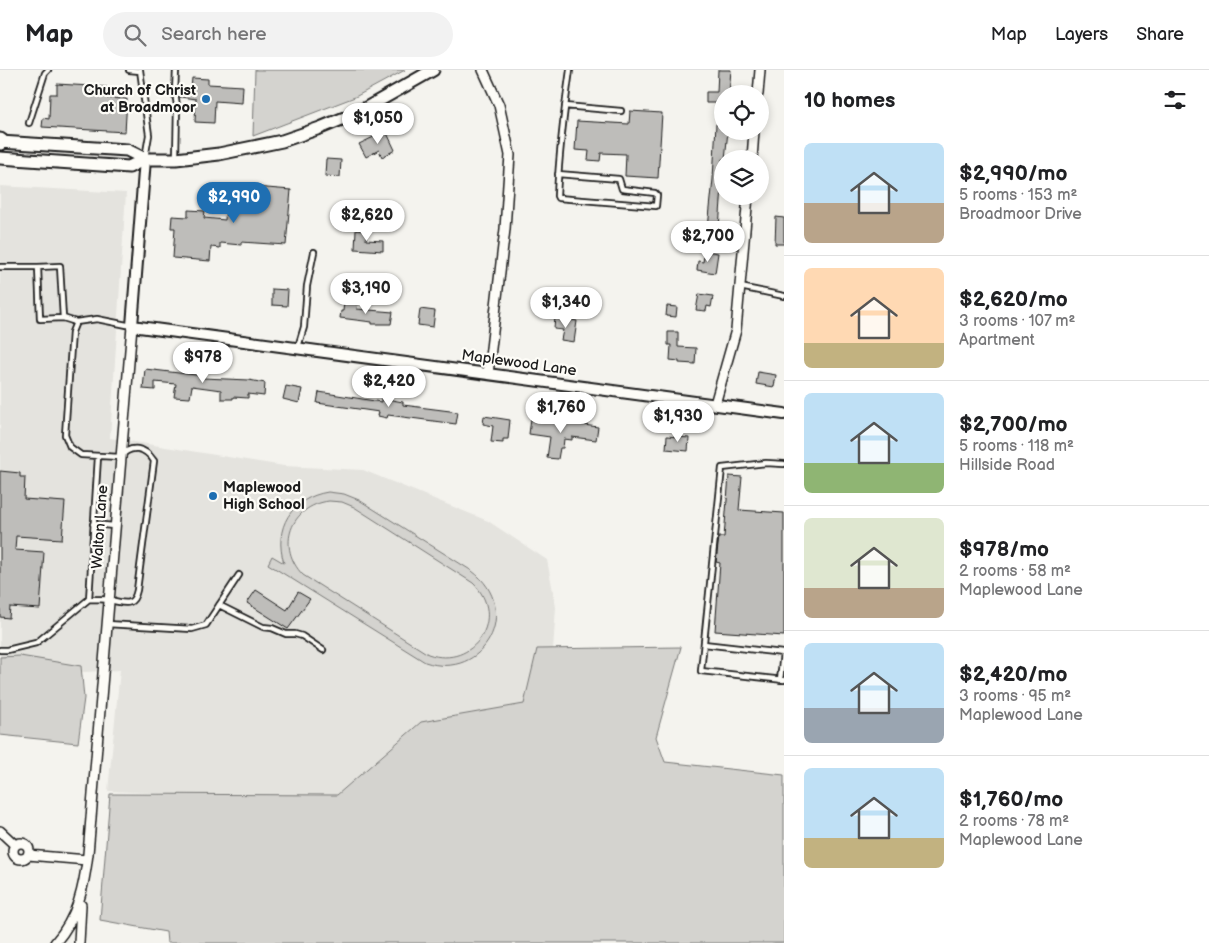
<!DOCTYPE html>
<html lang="en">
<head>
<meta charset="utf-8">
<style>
	:root { --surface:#fff; --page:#f2f2f2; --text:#202124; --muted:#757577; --line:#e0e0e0; --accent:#1f6fb2 }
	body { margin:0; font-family:"Balsamiq Sans",sans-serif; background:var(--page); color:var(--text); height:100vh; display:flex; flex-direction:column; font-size:19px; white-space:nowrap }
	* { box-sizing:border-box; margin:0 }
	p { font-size:16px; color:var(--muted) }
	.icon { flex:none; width:28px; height:28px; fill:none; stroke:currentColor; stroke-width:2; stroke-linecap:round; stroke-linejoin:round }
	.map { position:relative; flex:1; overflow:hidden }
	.details { display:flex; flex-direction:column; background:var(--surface); width:425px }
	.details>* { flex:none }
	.buttons { position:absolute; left:714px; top:15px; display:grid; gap:10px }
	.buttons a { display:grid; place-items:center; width:55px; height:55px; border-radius:50%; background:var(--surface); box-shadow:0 2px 8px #0003; font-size:25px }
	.price { position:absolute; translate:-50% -42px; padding:0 11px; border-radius:18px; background:#fff; color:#222; font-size:16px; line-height:32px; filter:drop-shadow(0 1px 2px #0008) }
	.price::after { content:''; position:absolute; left:50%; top:30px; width:15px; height:11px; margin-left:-8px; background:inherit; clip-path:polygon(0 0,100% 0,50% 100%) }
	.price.active { background:var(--accent); color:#fff }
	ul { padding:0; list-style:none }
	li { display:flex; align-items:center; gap:15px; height:125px; padding:0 20px }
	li+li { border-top:1px solid var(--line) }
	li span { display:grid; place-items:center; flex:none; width:140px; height:100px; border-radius:8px; color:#555 }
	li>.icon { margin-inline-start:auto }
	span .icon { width:60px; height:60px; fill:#fffc; stroke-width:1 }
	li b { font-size:21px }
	h2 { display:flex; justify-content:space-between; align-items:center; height:60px; padding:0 20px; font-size:21px }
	header { display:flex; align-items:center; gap:30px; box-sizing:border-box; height:70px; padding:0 25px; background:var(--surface); border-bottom:1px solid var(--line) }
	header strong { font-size:24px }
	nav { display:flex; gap:28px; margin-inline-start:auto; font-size:18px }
	.search { width:350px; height:45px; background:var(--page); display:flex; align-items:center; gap:12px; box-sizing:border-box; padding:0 18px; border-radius:28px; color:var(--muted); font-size:19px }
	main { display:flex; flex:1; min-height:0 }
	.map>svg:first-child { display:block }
</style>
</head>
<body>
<header>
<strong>Map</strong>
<div class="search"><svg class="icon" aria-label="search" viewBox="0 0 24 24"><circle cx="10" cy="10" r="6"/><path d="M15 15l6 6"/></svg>Search here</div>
<nav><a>Map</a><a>Layers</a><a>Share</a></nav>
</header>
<main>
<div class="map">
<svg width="784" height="873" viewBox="0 0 784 873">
	<rect width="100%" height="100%" fill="#f4f3ee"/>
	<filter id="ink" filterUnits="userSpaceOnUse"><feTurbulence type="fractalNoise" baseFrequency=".02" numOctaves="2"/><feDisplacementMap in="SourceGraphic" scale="10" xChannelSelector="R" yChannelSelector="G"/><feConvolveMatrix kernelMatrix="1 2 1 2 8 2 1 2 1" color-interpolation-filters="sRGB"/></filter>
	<g filter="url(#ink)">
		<path fill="#e4e3de" d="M0,116l126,7 -16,245 174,28 79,4 125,51 59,39 9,47 -13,185 -15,19 -420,-20 12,-121 -35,2 -85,-5z"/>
		<path fill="#d4d3cf" stroke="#787876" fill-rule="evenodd" d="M255,0h150l-50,27 -102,39z
			M328,422l16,2 15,6 113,71c51,38 12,111 -47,91l-157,-98 4,-8 12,7c-11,-35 7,-65 44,-71zM329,431l13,1 12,5 119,76c35,34 1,87 -45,71l-125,-79c-27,-28 -13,-69 26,-74z
			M681,577l-25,90 9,25 119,13v168h-617l-1,-11 -66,-12 10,-126 227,1 84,-73 103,-18 13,-55z
			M20,586l61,10 3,32 -6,45 -78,-8v-78z"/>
		<path fill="#bebdba" stroke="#1c1c1c" d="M718,0h13l-2,24h-7v9h-16v-11h11z
			M192,8l16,1v5l35,2 -1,17 -27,-2 -1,22 -19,-1 1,-23 -16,-2v-9l11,1z
			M57,14l50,3 -1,11 21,1 -2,33 -83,-5 1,-9 6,1 1,-25h7z
			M630,41l32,2 -4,65 -33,-2 1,-22 -25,-1 -1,8 -12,-1 1,-9 -14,-1 2,-29 52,3z
			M716,54h6v7h6l-3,28h-3v28l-3,41h-11l5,-49z
			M386,61l9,19 -13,7 -3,-7 -13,7 -7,-13z
			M326,89l15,1 -1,17 -15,-1z
			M255,117l36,3 -5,55 -45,-3v3l-21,-2v5l-9,-1 -1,14 -37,-3 2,-30h-4l1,-12 16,1v-7l17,1 -1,7 21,2 2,-27 27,2z
			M776,147l8,1v26h-9z
			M356,160l11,1 -1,9 17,1v10l-28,-2z
			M705,181l13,2 -3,20 -18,-3 1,-9 5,1z
			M272,219l16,1 -1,16 -15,-1z
			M699,224l14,2 -2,11 -4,-1 -1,5 -10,-1z
			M344,232l14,2 -1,5 36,3 -2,12h-19v-2l-32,-4 1,-7h2z
			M667,236l10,1 -1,10 -10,-1z
			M420,239l15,2 -2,16 -15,-2z
			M555,247l22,4 -3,21 -13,-2 2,-10 -9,-1z
			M668,262h10v15l18,1 -1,16 -16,-1v-2l-9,-1 1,-15h-3z
			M145,299l59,7 -1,2 46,2 16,3 -1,13 -16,-2v4l-15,-1v2h-12v-9l-29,-4 -2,12 -16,-1 2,-13 -21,-2v8l-12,-1z
			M758,302l18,3 -2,12 -18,-3z
			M286,316l16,3 -3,14 -16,-4z
			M319,322l62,10v-4l22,4v3l55,7 -2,12 -68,-9 -1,3 -9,-2 1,-4 -62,-9z
			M484,346l26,4 -2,19h-5v4l-12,-1 2,-16 -10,-2z
			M531,349l29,4v-3l9,1v2l29,4 -2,13 -24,-3v3l-8,-1 -1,9h-3l-2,11 -11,-1 3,-21 -21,-3z
			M667,366l22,2 -1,13 -22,-2z
			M0,401l20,2v4h5l-1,22 41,3 -3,37 -46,-3 -1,14 29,2 -4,57 -30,-2 -1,11 -9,-1z
			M729,406l13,1 -3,33 45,3v123l-69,-5 5,-68 -4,-1 3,-25h5z
			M256,520l31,20 11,-18 12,7 -22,30 -41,-26z"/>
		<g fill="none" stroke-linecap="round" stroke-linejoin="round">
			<defs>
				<path id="service" d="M129,0l11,1
					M140,0l9,65 -4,23
					M565,36l56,5
					M29,53l16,-50 3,-3
					M176,87l1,-51 -2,-14 1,-22
					M558,104l61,5 3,10 33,4 2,2 -1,11 -98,-8 -1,-2c2,-43 7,-84 13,-126
					M0,197h38
					M740,217l44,9
					M63,248l-3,-52 -22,1 2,52 23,-1 13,4
					M298,277l6,-20 3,-41 7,-34
					M98,387l-9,142c6,0 13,0 20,1 14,2 24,9 28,-10l17,-129c-9,-14 -23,-17 -34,-4l-39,-2 -11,-8 -5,-12 7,-103 4,-10 21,-3 35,7
					M784,394l-18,-1 -44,5 -21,203 83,9
					M93,454l21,2
					M219,535l44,22 9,1 14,6h9l7,2 21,14
					M107,554l85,5 14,-4 33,-50
					M704,574l79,9 -3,27
					M0,580h7l29,-7 53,-44"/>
				<path id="minor" d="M483,0l16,35 11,50 -5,74 -17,145
					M758,24l2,-24
					M752,89l2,-28
					M715,334l21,-74 12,-134
					M0,761l15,14
					M13 781a8 8 0 1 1 16 0a8 8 0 1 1-16 0Z
					M28,785l59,5
					M55,873c23,-26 29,-56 33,-89l44,-528
					M79,873l2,-38"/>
				<path id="tertiary" d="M145,89l-13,167 652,88"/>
				<path id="secondary" d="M0,72l127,8 18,9
					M0,88l129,9 16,-8h31l43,-5 63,-13 38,-13 39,-16 74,-42"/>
				<path id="motorway" d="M0,71l1,1"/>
			</defs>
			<use href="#service" stroke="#1c1c1c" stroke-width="8"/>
			<use href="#minor" stroke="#1c1c1c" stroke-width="12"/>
			<use href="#tertiary" stroke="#1c1c1c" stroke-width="14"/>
			<use href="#secondary" stroke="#1c1c1c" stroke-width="15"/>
			<use href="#motorway" stroke="#1c1c1c" stroke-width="19"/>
			<use href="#service" stroke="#fdfcf7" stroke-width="4.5"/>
			<use href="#minor" stroke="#fdfcf7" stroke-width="9"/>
			<use href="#tertiary" stroke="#fdfcf7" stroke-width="10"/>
			<use href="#secondary" stroke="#fdfcf7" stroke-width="11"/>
			<use href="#motorway" stroke="#fdfcf7" stroke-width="15"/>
		</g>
	</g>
	<g fill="#1f6fb2" stroke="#fdfcf7" stroke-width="2">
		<circle cx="206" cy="29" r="5"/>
		<circle cx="213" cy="426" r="5"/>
	</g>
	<g text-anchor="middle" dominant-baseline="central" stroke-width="4.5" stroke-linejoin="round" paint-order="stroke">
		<g font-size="15" font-weight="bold" fill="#1c1c1c" stroke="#fdfcf7" text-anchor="end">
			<text x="196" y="20">Church of Christ<tspan x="196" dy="17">at Broadmoor</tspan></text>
			<text x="223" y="417" text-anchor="start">Maplewood<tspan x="223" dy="17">High School</tspan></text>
		</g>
		<g font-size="15" fill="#1c1c1c" stroke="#fdfcf7">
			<text transform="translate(519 293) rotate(8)">Maplewood Lane</text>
			<text transform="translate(100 457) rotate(-86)">Walton Lane</text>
		</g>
	</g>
</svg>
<div class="buttons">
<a><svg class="icon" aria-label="locate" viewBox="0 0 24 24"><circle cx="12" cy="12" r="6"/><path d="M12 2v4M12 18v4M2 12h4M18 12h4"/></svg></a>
<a><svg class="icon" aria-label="layers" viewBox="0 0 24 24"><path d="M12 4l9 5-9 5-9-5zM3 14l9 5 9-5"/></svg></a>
</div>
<b class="price" style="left:378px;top:75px">$1,050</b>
<b class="price active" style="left:234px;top:154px">$2,990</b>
<b class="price" style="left:367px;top:172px">$2,620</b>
<b class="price" style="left:708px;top:193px">$2,700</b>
<b class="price" style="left:366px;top:245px">$3,190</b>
<b class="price" style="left:566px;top:259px">$1,340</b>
<b class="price" style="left:203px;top:314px">$978</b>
<b class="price" style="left:389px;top:338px">$2,420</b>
<b class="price" style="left:561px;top:364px">$1,760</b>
<b class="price" style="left:678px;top:373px">$1,930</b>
</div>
<section class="details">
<h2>10 homes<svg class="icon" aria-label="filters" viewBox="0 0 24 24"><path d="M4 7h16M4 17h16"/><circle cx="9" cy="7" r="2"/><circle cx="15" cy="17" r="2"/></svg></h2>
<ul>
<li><span style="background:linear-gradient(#bfe0f5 60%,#b9a48a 0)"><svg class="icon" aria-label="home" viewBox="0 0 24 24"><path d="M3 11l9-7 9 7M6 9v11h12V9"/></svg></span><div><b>$2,990/mo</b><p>5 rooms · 153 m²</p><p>Broadmoor Drive</p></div></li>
<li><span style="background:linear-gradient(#ffd9b3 75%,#c2b280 0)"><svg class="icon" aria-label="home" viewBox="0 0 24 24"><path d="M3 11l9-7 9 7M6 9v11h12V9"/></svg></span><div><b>$2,620/mo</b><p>3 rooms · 107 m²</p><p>Apartment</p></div></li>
<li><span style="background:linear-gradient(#bfe0f5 70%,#8fb573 0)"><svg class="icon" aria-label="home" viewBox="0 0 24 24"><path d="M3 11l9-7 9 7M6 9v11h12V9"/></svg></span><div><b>$2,700/mo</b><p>5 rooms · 118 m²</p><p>Hillside Road</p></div></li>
<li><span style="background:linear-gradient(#dfe7d0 70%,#b9a48a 0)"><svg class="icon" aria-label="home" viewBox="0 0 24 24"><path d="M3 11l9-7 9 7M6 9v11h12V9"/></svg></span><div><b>$978/mo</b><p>2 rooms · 58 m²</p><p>Maplewood Lane</p></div></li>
<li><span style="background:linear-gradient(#bfe0f5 65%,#9aa5b1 0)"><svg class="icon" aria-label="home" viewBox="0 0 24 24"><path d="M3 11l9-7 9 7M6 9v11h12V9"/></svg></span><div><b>$2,420/mo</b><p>3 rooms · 95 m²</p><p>Maplewood Lane</p></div></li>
<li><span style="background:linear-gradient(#bfe0f5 70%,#c2b280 0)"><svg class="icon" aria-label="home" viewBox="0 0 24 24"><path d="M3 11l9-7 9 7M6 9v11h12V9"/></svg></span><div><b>$1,760/mo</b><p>2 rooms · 78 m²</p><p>Maplewood Lane</p></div></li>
</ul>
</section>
</main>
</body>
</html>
